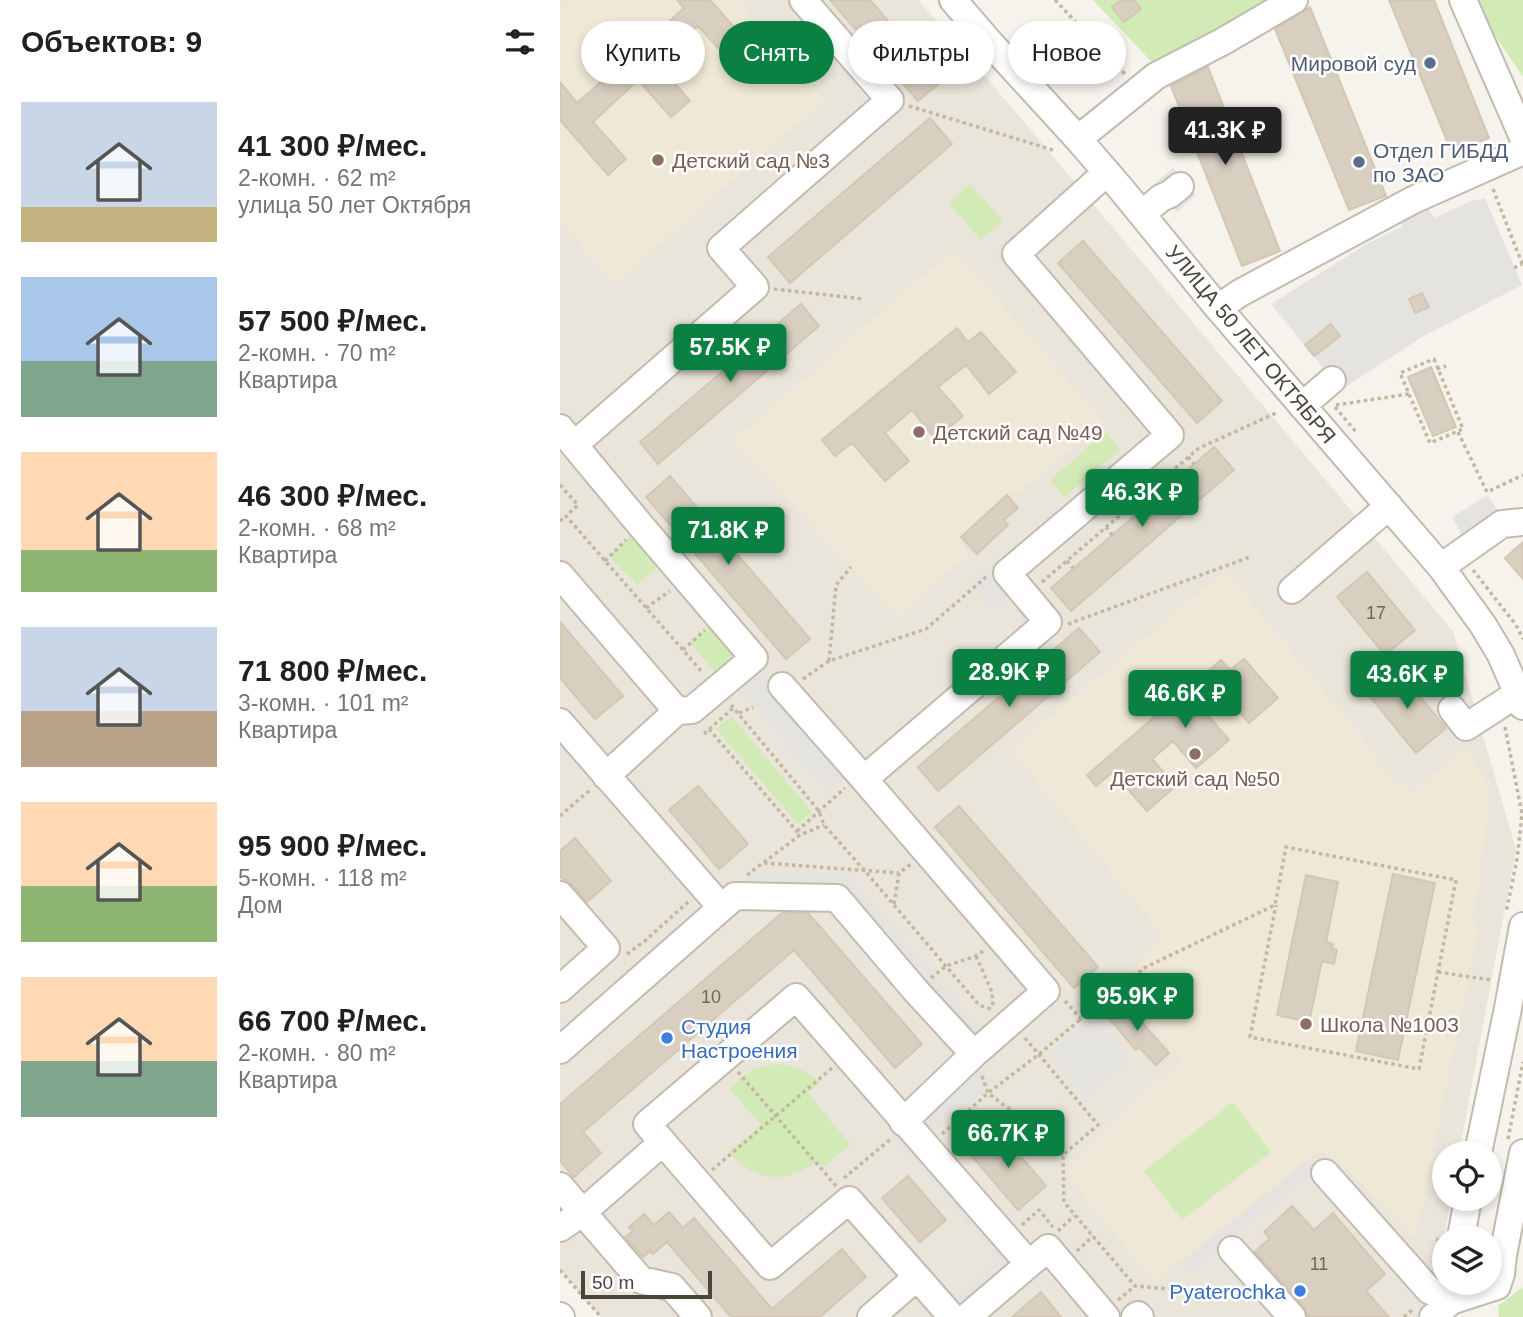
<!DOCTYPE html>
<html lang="ru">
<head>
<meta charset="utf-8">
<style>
	:root { --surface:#fff; --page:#f2f2f2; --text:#202124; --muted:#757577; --accent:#0b8043 }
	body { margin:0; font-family:Helvetica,sans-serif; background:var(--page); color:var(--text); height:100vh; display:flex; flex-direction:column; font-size:26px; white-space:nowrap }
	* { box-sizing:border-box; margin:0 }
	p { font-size:23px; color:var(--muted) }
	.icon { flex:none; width:38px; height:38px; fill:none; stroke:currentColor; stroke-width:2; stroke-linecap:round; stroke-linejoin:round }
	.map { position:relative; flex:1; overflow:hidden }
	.side { display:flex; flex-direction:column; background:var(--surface); width:560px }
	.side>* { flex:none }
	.banner { position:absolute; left:21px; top:21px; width:665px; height:63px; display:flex; gap:14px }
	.tools { position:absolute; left:872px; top:1141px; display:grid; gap:14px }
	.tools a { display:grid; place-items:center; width:70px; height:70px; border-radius:50%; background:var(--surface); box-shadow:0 4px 10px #0003; font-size:35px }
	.scale { position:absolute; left:21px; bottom:18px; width:131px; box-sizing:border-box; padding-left:7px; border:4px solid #4b4439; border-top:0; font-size:19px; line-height:24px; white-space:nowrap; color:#4b4439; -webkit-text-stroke:5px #fff; paint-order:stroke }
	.price { position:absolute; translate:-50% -60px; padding:0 16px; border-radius:7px; background:var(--accent); color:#fff; font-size:23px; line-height:46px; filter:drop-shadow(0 2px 4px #0008) }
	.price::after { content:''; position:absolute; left:50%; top:42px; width:21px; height:16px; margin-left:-10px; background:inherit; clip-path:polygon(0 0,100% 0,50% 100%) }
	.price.current { background:#222; color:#fff }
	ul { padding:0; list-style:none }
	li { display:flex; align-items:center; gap:21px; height:175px; padding:0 21px }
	li span { display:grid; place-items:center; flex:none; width:196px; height:140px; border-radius:0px; color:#555 }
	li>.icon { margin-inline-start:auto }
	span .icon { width:84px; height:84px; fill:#fffc; stroke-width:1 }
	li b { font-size:30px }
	h2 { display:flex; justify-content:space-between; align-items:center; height:84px; padding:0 21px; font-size:30px }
	.pill { padding:0 24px; border-radius:32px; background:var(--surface); box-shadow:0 4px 10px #0003; font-size:24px; line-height:63px }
	.pill.current { background:var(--accent); color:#fff }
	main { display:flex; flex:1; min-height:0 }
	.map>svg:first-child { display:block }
</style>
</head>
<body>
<main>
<section class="side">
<h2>Объектов: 9<svg class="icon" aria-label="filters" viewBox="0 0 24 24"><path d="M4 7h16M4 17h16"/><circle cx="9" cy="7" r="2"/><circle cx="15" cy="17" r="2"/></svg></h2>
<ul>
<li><span style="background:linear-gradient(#c9d6e8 75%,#c2b280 0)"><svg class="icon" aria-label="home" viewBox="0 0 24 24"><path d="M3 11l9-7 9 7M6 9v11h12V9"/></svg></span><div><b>41 300 ₽/мес.</b><p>2-комн. · 62 m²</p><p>улица 50 лет Октября</p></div></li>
<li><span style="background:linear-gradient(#a9c7e8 60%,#7fa58c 0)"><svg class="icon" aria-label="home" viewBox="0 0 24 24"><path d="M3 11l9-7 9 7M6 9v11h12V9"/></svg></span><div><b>57 500 ₽/мес.</b><p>2-комн. · 70 m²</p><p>Квартира</p></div></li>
<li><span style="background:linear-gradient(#ffd9b3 70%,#8fb573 0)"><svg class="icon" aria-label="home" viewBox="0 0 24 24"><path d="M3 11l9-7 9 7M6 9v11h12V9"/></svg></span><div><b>46 300 ₽/мес.</b><p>2-комн. · 68 m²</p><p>Квартира</p></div></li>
<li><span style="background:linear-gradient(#c9d6e8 60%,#b9a48a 0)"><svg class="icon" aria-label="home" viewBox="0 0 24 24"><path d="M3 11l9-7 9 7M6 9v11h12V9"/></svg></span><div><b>71 800 ₽/мес.</b><p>3-комн. · 101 m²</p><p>Квартира</p></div></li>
<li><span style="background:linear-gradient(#ffd9b3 60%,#8fb573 0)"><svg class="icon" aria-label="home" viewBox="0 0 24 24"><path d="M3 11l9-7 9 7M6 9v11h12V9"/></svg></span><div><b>95 900 ₽/мес.</b><p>5-комн. · 118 m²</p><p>Дом</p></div></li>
<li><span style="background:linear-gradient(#ffd9b3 60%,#7fa58c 0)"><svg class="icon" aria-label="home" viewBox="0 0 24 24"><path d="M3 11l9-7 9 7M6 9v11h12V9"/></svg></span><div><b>66 700 ₽/мес.</b><p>2-комн. · 80 m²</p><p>Квартира</p></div></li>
</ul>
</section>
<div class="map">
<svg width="963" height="1317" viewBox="0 0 963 1317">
	<rect width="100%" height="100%" fill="#f6f3ec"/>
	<path fill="#eae5da" d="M0,0h358l68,77 467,554 63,219 -57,303h-15v46h7l-16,86 4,32h-839l-40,-47z"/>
	<path fill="#efe8d6" d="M13,0h165l87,99 -211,185 -54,-63v-210z
		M393,250l152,172 -86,70 -13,1 -47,44 9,17 -70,62 -165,-175z
		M665,571l154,187 -4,4 22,22 5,-1 10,10 53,-45 22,34 1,32 -15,108 5,7 -63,310 -87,-89 -9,1 -165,130 -83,-101 -3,-7 3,-5 52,-53 59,-57 -60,-68 1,-11 20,-18 4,-7 18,-16 -153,-188z"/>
	<path fill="#d2eab5" d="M533,0h206l-135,75z
		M911,0h52v77z
		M410,184l33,37 -22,19 -32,-37z
		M546,432l14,18 -55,47 -15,-17z
		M71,536l27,30 -21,19 -28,-29z
		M153,623l26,31 -23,19 -26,-30z
		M171,716l81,96 -14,12 -82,-95z
		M218,1064c17,2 29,7 42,19l-12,10 42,51 -27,24 -6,-7c-31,24 -63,21 -88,-9l32,-27 -31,-36c13,-16 27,-23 48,-25z
		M673,1102l38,50 -89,68 -38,-49z
		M963,1287v30h-24l-1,-11z"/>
	<path fill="#e5e3e0" d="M613,168l23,27 -19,17 -24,-27z
		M508,186l8,11 -75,65 -9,-10z
		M925,198l37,87 -100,52 -81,53 -70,-86 99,-62 33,-16 -4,-8 27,-15 8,15 37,-17z
		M593,430l10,12 -164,139 12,15 -17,14 -23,-27z
		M928,495l13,20 -37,23 -12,-21z
		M200,671l88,105 -20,16 -88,-104z
		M188,870l98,3 137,158 -12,11 -130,-151 -94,-3z
		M532,1015l38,44 -43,39 -39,-44z
		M423,1068l12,14 -62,52 -11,-15z
		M343,1129l114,131 -63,54 -8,-9 53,-45 -106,-123z
		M749,1159l8,10 -128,105 -8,-10z"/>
	<path fill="#d8cfc1" stroke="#d3c7b4" stroke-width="2" d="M117,0h33l42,47 -20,16 -34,-37 -41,37 33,38 -19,16 -33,-37 -45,42 33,37 -18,16 -48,-55v-38l17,21 107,-95z
		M270,0h40l71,82 -23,19z
		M562,0h12l7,9 -17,13 -12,-15z
		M829,0h45l55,138 -37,15z
		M750,7l76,189 -37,14 -74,-181z
		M648,67l72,184 -38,15 -71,-180z
		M370,118l22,26 -162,139 -22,-26z
		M523,241l139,160 -25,22 -139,-160z
		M862,293l7,14 -14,6 -6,-14z
		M241,304l18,22 -161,138 -18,-22z
		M771,324l9,12 -26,20 -9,-11z
		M397,328l11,14 13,-10 35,40 -27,22 -23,-29 -28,22 25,29 -28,23 -23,-29 -27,23 24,28 -24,20 -33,-38 -17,13 -13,-16z
		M871,367l25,60 -23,9 -25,-59z
		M654,447l20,23 -163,141 -20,-23z
		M110,476l140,163 -24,20 -140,-162z
		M447,495l11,13 -14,12 4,5 -31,29 -16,-17z
		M963,542v37l-18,-21z
		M807,572l48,58 -30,25 -48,-58z
		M0,622l63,74 -28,23 -35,-41z
		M519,628l21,24 -162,139 -20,-24z
		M684,659l34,39 -29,25 -23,-27 -20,17 23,27 -33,28 -23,-27 -21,18 24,27 -29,25 -34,-39 -17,14 -9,-11 134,-115 9,10z
		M837,669l49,59 -30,25 -49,-60z
		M138,786l50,58 -29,25 -50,-59z
		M399,806l139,161 -24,21 -139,-161z
		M15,838l36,43 -24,21 -15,-17 -12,-8v-26z
		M833,874l42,9 -37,177 -42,-9z
		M746,875l32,7 -12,60 7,2 -1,5 5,1 -3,14 -12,-3 -13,61 -32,-7z
		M222,913h26l114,131 -27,24 -101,-118 -211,182 18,21 -27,24 -14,-16v-57z
		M563,1001l46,52 -13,12 -17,-18 -3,3 -30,-35z
		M439,1131l47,55 -28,24 -47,-55z
		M348,1176l38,44 -26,22 -38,-44z
		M732,1206l22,24 19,-17 52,61 -19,17 23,26h-80l-2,-2 -3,-9 -49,-54 15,-14 -6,-6z
		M109,1212l14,16 11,-10 78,91 70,-60 24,28 -46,40h-89l-64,-75 -14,12 -3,-3 -7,6 -18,-20 8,-6 -4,-4 15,-13 10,11z
		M481,1292l20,25h-49z"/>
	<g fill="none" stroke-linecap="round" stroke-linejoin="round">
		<defs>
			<path id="minor" d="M393,0l38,44 87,95 44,51 92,113 227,264 42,58 18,30 22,51
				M903,0l60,137
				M518,139l78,-63 66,-34 72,-42
				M582,214l19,-16 9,-4 10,-8
				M658,308l22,-15 173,-93 110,-49
				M742,406l30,-26
				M0,428l82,99 112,131 -62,52 -15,1
				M14,445l181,-158 -34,-39 169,-148 -87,-100
				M881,567l61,-43 21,-2
				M0,575l117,136 -71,65
				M732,590l97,-84
				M222,686l82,93
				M892,709l14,18 57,-37
				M0,722l161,185
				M0,895l46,53 -46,41
				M0,1050l175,-154 102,2 79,93 58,63 -71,68
				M414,1054l72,-63 -182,-212 184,-157 -41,-49 163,-138 -154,-181 90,-81
				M918,1153l30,-145 15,-82
				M765,1173l104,117 22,11
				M0,1186l81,94 31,7 26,30
				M0,1228l23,-16 80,-70
				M901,1237l7,-38
				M672,1250l60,67
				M357,1277l35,40
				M0,1316l1,1
				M311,1317l46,-40 -68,-77 -79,66 -123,-142 149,-127 233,267 19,-16 58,69
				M407,1317l62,-53
				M575,1317l3,-2 2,2
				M873,1317l18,-16 46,-15 4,-12 2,-19 20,-102"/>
		</defs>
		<use href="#minor" stroke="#c2bbae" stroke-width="30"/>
		<path stroke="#c4b79f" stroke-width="3.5" stroke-dasharray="3.5 3.5" stroke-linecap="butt" d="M495,0l71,75
			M349,106l144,44
			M933,189l30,77
			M954,268l8,-4
			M214,289l89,10
			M874,359l29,70 -33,14 -30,-70z
			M877,369l9,-3
			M776,405l73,-11
			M775,407l22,26
			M898,432l29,60 36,-17
			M628,457l6,7
			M0,485l18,20 -12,11 137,157
			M588,491l6,7
			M0,521l6,-5
			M546,527l6,8
			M45,561l21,-21
			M507,561l6,7
			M913,570l43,55 7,14
			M482,582l157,-134 77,-35
			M86,608l24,-17
			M508,624l182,-67
			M123,650l22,-20
			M269,661l7,-76 15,-18
			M243,679l26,-18 97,-32 60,-52
			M171,705l88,106 5,14 41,46 114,134 15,5
			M179,713l14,-6
			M945,727l17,87 -5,45 -11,54
			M149,729l91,106
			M144,734l29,-26
			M0,816l30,-26
			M237,831l48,-43
			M204,863l135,10
			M187,875l53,-40 24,-10
			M334,904l5,-31 12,-9
			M67,954l19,-14 42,-38
			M416,956l16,36 1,16
			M878,972l53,8
			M371,978l15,-12 30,-10 7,-5
			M505,1001l16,18 63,-51 131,-63 11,-58 170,33 -37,189 -169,-32 26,-132
			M465,1038l73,87 -35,30 1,47 71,84 45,4
			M178,1072l98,114
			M422,1076l6,17 44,33 31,29
			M382,1134l46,-41 50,-38 43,-36
			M948,1139l15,-77
			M152,1170l120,-102
			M284,1178l48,-40
			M462,1225l17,-15 14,17
			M498,1231l16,-15
			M517,1251l16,-15
			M874,1262l4,-24
			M0,1270l41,47
			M558,1300l17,-14
			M844,1317l9,-8"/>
		<use href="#minor" stroke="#fff" stroke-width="26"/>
	</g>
	<g fill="#5c6f8a" stroke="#fff" stroke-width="2.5">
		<circle cx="870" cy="63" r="7"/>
		<circle cx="799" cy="162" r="7"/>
	</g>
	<g fill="#8d6e63" stroke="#fff" stroke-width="2.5">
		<circle cx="98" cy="160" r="7"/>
		<circle cx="359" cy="432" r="7"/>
		<circle cx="635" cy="754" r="7"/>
		<circle cx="746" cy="1024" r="7"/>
	</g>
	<g fill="#3f7fe0" stroke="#fff" stroke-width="2.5">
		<circle cx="107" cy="1038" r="7"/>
		<circle cx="740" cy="1291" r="7"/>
	</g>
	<g text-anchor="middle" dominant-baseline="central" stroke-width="5" stroke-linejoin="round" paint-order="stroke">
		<g font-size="18" fill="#6e675b">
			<text x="816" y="613">17</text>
			<text x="151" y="997">10</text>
			<text x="759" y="1264">11</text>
		</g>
		<g font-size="21" fill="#4e5e75" stroke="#fff" text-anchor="end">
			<text x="856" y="63">Мировой суд</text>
			<text x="813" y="150" text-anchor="start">Отдел ГИБДД<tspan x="813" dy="24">по ЗАО</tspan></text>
		</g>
		<g font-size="21" fill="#785e54" stroke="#fff" text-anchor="start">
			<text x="112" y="160">Детский сад №3</text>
			<text x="373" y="432">Детский сад №49</text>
			<text x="635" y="778" text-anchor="middle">Детский сад №50</text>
			<text x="760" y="1024">Школа №1003</text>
		</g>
		<g font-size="21" fill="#4b4439" stroke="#fff">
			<text transform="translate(691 344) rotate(50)">УЛИЦА 50 ЛЕТ ОКТЯБРЯ</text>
		</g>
		<g font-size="21" fill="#366cbe" stroke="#fff" text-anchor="start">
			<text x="121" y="1026">Студия<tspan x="121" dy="24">Настроения</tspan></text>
			<text x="726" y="1291" text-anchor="end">Pyaterochka</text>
		</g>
	</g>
</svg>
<div class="tools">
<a><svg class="icon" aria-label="locate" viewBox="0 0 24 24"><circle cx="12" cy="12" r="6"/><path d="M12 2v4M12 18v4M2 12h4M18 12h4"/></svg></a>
<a><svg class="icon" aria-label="layers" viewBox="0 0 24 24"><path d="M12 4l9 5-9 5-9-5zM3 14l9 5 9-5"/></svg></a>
</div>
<div class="scale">50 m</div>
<b class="price current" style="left:665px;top:167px">41.3K ₽</b>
<b class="price" style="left:170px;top:384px">57.5K ₽</b>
<b class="price" style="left:582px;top:529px">46.3K ₽</b>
<b class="price" style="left:168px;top:567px">71.8K ₽</b>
<b class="price" style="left:449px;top:709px">28.9K ₽</b>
<b class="price" style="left:847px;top:711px">43.6K ₽</b>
<b class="price" style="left:625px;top:730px">46.6K ₽</b>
<b class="price" style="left:577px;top:1033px">95.9K ₽</b>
<b class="price" style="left:448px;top:1170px">66.7K ₽</b>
<div class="banner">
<a class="pill">Купить</a>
<a class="pill current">Снять</a>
<a class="pill">Фильтры</a>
<a class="pill">Новое</a>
</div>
</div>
</main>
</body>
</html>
